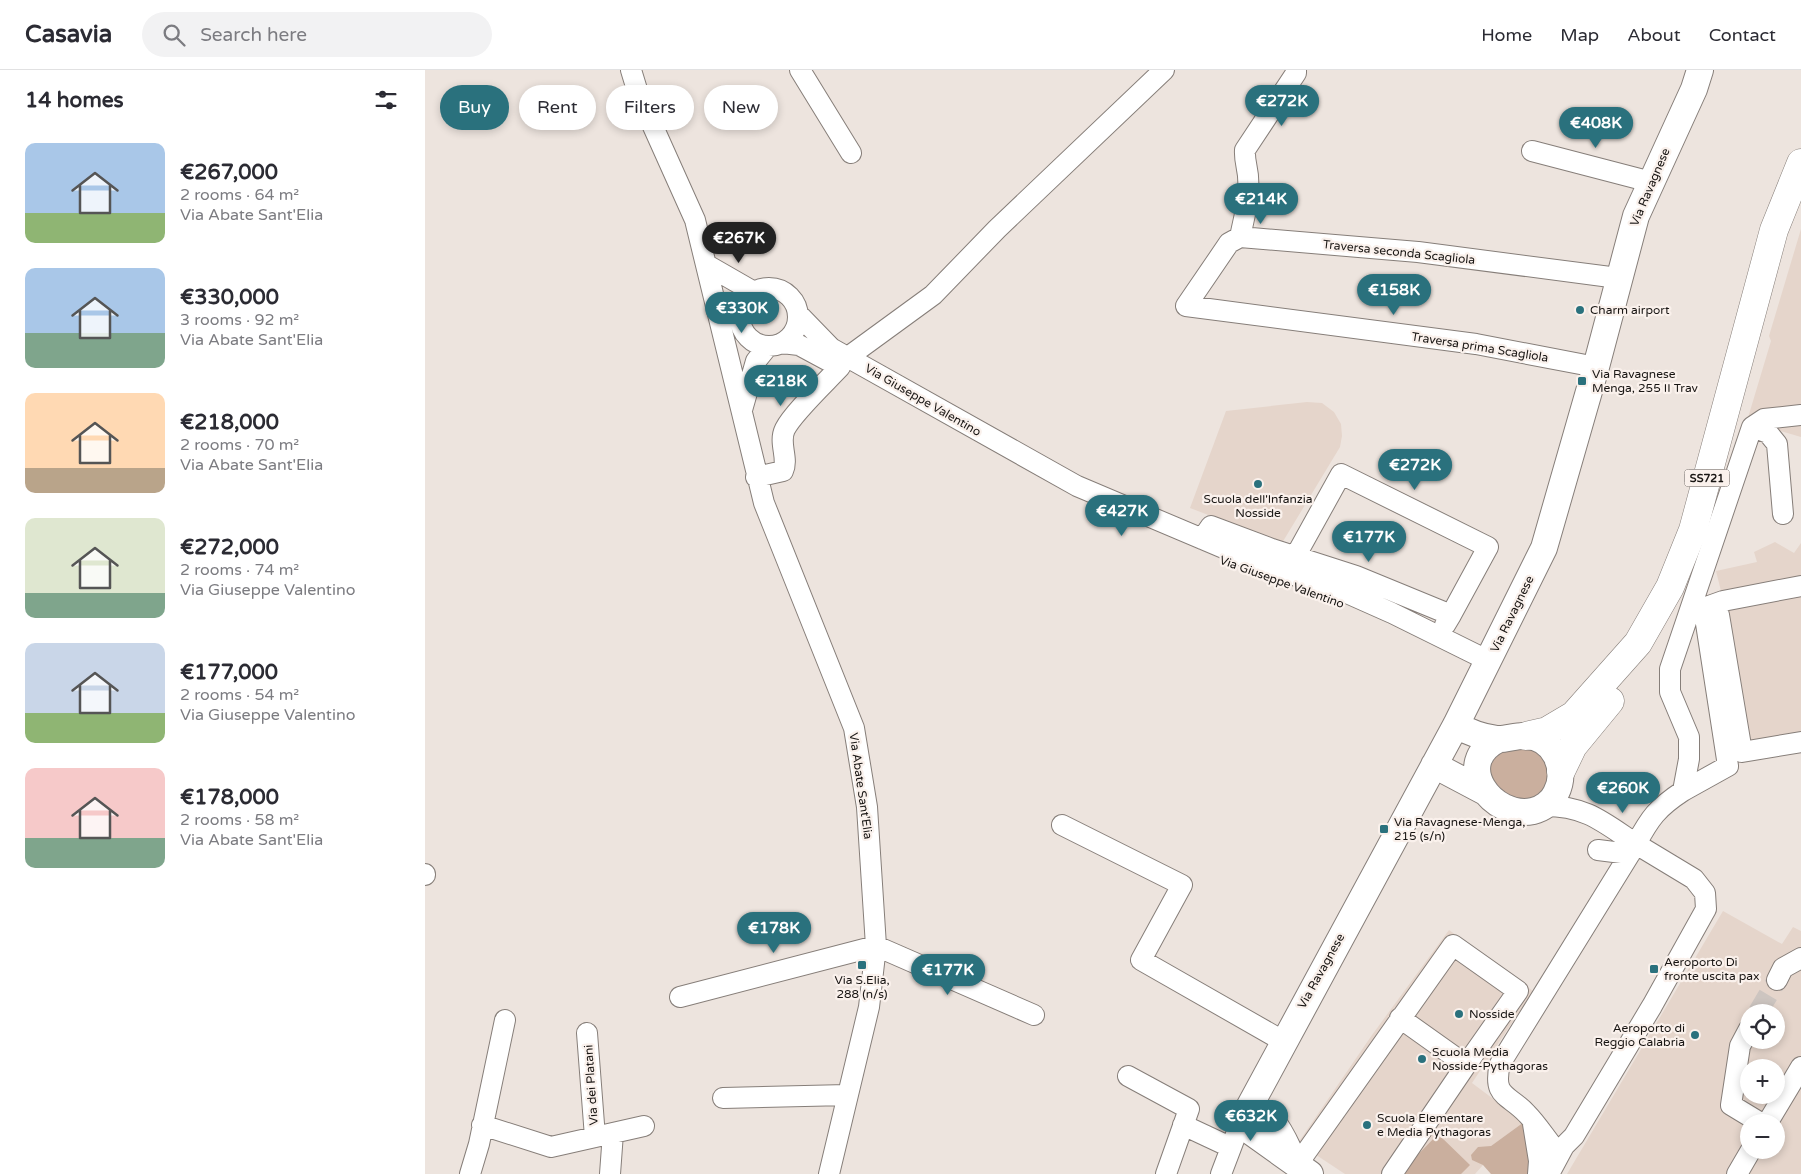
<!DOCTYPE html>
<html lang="en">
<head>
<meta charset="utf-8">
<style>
	:root { --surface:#fff; --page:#f2f2f3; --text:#2b2b33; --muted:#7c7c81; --line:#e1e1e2; --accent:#2a717d }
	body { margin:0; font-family:"Varela Round",sans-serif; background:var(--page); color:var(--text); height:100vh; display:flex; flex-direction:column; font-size:19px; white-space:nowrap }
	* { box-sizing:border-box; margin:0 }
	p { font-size:16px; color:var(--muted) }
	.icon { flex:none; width:28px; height:28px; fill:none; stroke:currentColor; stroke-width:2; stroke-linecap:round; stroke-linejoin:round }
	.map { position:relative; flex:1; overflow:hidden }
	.details { display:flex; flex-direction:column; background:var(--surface); width:425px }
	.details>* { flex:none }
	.hud { position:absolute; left:15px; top:15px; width:475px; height:45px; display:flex; gap:10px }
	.controls { position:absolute; left:1315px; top:934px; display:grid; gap:10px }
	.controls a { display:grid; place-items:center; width:45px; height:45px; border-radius:50%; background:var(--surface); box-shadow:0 2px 8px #0003; font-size:25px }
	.price { position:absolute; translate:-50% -42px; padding:0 11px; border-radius:18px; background:var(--accent); color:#fff; font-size:16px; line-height:32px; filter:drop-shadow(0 1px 2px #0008) }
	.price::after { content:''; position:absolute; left:50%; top:30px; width:15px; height:11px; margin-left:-8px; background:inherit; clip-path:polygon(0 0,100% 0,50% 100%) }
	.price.on { background:#222; color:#fff }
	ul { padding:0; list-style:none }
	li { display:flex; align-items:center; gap:15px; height:125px; padding:0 25px }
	li span { display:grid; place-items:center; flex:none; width:140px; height:100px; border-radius:10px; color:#555 }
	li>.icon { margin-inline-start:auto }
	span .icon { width:60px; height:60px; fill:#fffc; stroke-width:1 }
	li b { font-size:21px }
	h2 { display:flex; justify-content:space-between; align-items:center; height:60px; padding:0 25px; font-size:21px }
	.chip { padding:0 18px; border-radius:22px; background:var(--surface); box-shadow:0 2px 8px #0003; font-size:18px; line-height:45px }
	.chip.on { background:var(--accent); color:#fff }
	header { display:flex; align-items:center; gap:30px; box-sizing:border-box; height:70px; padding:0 25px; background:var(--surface); border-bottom:1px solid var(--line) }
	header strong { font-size:24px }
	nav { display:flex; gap:28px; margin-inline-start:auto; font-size:18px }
	.search { width:350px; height:45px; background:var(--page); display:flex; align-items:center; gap:12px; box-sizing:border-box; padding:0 18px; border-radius:28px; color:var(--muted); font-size:19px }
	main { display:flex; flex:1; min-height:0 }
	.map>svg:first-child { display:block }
</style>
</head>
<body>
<header>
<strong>Casavia</strong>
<div class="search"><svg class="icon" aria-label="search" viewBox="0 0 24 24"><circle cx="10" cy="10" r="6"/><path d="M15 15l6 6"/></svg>Search here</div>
<nav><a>Home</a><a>Map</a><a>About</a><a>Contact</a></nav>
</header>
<main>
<section class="details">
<h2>14 homes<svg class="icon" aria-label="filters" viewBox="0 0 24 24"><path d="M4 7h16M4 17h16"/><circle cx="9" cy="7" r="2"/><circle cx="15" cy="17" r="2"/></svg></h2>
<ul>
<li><span style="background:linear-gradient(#a9c7e8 70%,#8fb573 0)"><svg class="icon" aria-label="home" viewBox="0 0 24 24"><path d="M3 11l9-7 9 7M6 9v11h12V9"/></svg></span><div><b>€267,000</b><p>2 rooms · 64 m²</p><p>Via Abate Sant'Elia</p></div></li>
<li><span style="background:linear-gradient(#a9c7e8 65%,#7fa58c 0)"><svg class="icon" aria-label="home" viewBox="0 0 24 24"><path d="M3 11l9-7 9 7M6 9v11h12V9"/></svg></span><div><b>€330,000</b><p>3 rooms · 92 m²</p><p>Via Abate Sant'Elia</p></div></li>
<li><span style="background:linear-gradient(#ffd9b3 75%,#b9a48a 0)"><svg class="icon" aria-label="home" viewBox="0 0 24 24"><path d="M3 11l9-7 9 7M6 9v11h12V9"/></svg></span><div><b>€218,000</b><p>2 rooms · 70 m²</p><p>Via Abate Sant'Elia</p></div></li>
<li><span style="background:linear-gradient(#dfe7d0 75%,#7fa58c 0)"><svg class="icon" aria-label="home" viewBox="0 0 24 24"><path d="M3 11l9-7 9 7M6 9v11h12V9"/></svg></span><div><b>€272,000</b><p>2 rooms · 74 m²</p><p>Via Giuseppe Valentino</p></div></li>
<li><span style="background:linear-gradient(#c9d6e8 70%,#8fb573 0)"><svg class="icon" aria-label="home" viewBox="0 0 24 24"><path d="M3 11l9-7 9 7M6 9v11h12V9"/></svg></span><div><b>€177,000</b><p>2 rooms · 54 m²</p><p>Via Giuseppe Valentino</p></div></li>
<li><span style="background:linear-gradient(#f6c9c9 70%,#7fa58c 0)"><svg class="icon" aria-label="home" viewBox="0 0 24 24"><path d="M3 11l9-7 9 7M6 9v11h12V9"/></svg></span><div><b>€178,000</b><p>2 rooms · 58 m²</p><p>Via Abate Sant'Elia</p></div></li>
</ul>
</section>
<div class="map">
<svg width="1376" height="1104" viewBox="0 0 1376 1104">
	<rect width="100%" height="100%" fill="#ede4de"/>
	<path fill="#e5d5cb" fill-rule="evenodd" d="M1376,159v208l-54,-16 24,-80 -2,-5z
		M882,332l15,1 12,9 7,12 1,12 -2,11 -58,96 -92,-35 36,-97z
		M1350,472l19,11 7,-10v207l-63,10 -13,-153 -9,-36 41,-9 -3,-10z
		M1298,841l59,33 11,-17 8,4v243h-234zM1324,942h27v28h-27zM1324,998h27v27h-27zM1324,1052h27v28h-27z
		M1024,860l84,61 -61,92 52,39 -33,24 -8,19 -8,9h-130l-47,-31 74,-108z"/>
	<path fill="#caaf9e" d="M1094,674l34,15 -6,35 -27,11 -38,-31 1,-13z
		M1099,1052l10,52h-43l-8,-9 -11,-5 -1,-5 7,-8 13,-1z
		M1013,1064l32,31 -9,9h-62z"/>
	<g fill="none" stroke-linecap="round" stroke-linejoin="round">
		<path stroke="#cdc5c0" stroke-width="20" stroke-dasharray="20 10" stroke-linecap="butt" d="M1333,942l19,-32"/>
		<defs>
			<path id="minor" d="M206,0l7,23 57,127 69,283 90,225 13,79 9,139 -7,61 -40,167
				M375,0l51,83
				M1107,81l119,31
				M823,118c2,-17 -4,-23 -3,-38l51,-77v-3
				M815,167l-11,6 -43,63 290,38 120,23
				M815,167l178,15 200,26
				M815,167l7,-32
				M282,195l47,27
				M315 247a29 29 0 1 1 58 0a29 29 0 1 1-58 0Z
				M373,244l33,34 246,138 187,79 83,28 45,20 97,48
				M357,273l17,2 39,21
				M423,287l85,-62 64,-66 167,-159
				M317,340l14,-49 12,-15
				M1327,357l16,6 9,11 6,70
				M331,407l27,-6c6,-13 -5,-28 2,-42 8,-16 41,-47 55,-62
				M777,469l9,-13 61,23 84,27 95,39 -6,10
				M870,487l46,-83 147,73 -37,68
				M1294,545l23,137 59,-10
				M1258,721l45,-25 -23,-149 4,-11 14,-5 78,-15
				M1120,736c41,0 58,16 91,38 14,-26 21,-36 47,-53l6,-32v-22l-19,-45v-23l82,-242 12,-8 37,-4
				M637,755l120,60 -41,75 142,81
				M1173,780l32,4
				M0,805v-1
				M1352,910l6,-12 18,-10
				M255,927l196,-51 158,69
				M1324,959l-9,17 -9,59 28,17
				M162,963l8,104
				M703,1006l61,33 -23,65
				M298,1028l124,-3
				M1343,1052l33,-55
				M1108,1054l6,37 -1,13
				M57,1055l69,22 93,-21
				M758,1055l47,22
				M872,1095l156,-220 65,46 -52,74 -66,-47
				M45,1104l9,-30 26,-124
				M185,1104l3,-41
				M796,1104l19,-50
				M967,1104l74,-109
				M1124,1104l15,-28 10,-10 78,-130 54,-97 -1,-16 -11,-14 -58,-35 -136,220c-8,34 9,30 27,50 10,10 18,23 27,34l4,1 6,-3
				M1312,1104l14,-24"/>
			<path id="major" d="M1031,655c14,8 25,12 40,14 10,1 20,-4 30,-3 29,1 42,34 30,57 -4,9 -14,16 -23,18 -40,9 -83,-48 -34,-72
				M1009,695l51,27
				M821,1041c26,-3 36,26 46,46
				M885,1104l-70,-50 216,-399 88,-177 52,-181 40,-151 58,-127 6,-19"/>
			<path id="highway" d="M1101,666l21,-5 27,-16 64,-72 32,-56 23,-57 81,-300 27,-67
				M1136,701l12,-25 37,-45"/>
		</defs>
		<use href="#minor" stroke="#867e79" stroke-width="22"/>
		<use href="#major" stroke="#867e79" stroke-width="28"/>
		<use href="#highway" stroke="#867e79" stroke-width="29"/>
		<use href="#minor" stroke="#fff" stroke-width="20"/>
		<use href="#major" stroke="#fff" stroke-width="26"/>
		<use href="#highway" stroke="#fff" stroke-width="28"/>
	</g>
	<g fill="#2a717d" stroke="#faf1ec" stroke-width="2">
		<circle cx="1155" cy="240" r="5"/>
		<rect x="1152" y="306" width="10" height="10" rx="2.5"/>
		<circle cx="833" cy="414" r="5"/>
		<rect x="954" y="754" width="10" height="10" rx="2.5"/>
		<rect x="432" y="890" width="10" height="10" rx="2.5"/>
		<rect x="1224" y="894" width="10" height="10" rx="2.5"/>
		<circle cx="1034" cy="944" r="5"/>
		<circle cx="1270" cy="965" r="5"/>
		<circle cx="997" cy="989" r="5"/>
		<circle cx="942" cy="1055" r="5"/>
	</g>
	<g text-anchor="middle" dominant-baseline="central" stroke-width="4.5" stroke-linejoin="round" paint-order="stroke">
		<rect fill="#faf1ec" stroke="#5c5754" stroke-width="1" x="1259.5" y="399.5" width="45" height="17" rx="4"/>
		<g font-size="11" font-weight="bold" fill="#181513">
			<text x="1282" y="408">SS721</text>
		</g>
		<g font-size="12" fill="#181513" stroke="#faf1ec">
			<text transform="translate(1225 117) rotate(-67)">Via Ravagnese</text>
			<text transform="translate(974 182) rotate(6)">Traversa seconda Scagliola</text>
			<text transform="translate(1055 277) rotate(9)">Traversa prima Scagliola</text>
			<text transform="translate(498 330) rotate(30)">Via Giuseppe Valentino</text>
			<text transform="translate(857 512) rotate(20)">Via Giuseppe Valentino</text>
			<text transform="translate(1087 544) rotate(-64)">Via Ravagnese</text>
			<text transform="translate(436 716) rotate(82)">Via Abate Sant'Elia</text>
			<text transform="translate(896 901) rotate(-61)">Via Ravagnese</text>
			<text transform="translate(166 1015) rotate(-94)">Via dei Platani</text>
		</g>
		<g font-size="12" fill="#181513" stroke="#faf1ec" text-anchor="start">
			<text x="1165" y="240">Charm airport</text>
			<text x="1167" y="304">Via Ravagnese<tspan x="1167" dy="14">Menga, 255 II Trav</tspan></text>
			<text x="833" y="429" text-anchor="middle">Scuola dell'Infanzia<tspan x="833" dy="14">Nosside</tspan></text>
			<text x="969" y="752">Via Ravagnese-Menga,<tspan x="969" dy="14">215 (s/n)</tspan></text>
			<text x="1239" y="892">Aeroporto Di<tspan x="1239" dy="14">fronte uscita pax</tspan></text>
			<text x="437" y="910" text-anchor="middle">Via S.Elia,<tspan x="437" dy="14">288 (n/s)</tspan></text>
			<text x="1044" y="944">Nosside</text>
			<text x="1260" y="958" text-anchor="end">Aeroporto di<tspan x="1260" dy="14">Reggio Calabria</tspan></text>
			<text x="1007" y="982">Scuola Media<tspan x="1007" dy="14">Nosside-Pythagoras</tspan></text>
			<text x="952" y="1048">Scuola Elementare<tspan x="952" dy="14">e Media Pythagoras</tspan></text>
		</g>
	</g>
</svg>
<div class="controls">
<a><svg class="icon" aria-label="locate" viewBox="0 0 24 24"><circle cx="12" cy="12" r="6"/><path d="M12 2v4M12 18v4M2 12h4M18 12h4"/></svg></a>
<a>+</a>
<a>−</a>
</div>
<b class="price" style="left:857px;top:57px">€272K</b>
<b class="price" style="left:1171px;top:79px">€408K</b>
<b class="price" style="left:836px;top:155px">€214K</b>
<b class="price on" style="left:314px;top:194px">€267K</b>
<b class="price" style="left:969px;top:246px">€158K</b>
<b class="price" style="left:317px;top:264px">€330K</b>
<b class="price" style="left:356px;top:337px">€218K</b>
<b class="price" style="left:990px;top:421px">€272K</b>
<b class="price" style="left:697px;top:467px">€427K</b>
<b class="price" style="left:944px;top:493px">€177K</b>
<b class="price" style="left:1198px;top:744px">€260K</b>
<b class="price" style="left:349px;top:884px">€178K</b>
<b class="price" style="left:523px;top:926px">€177K</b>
<b class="price" style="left:826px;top:1072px">€632K</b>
<div class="hud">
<a class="chip on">Buy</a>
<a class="chip">Rent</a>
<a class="chip">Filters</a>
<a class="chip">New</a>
</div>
</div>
</main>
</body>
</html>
